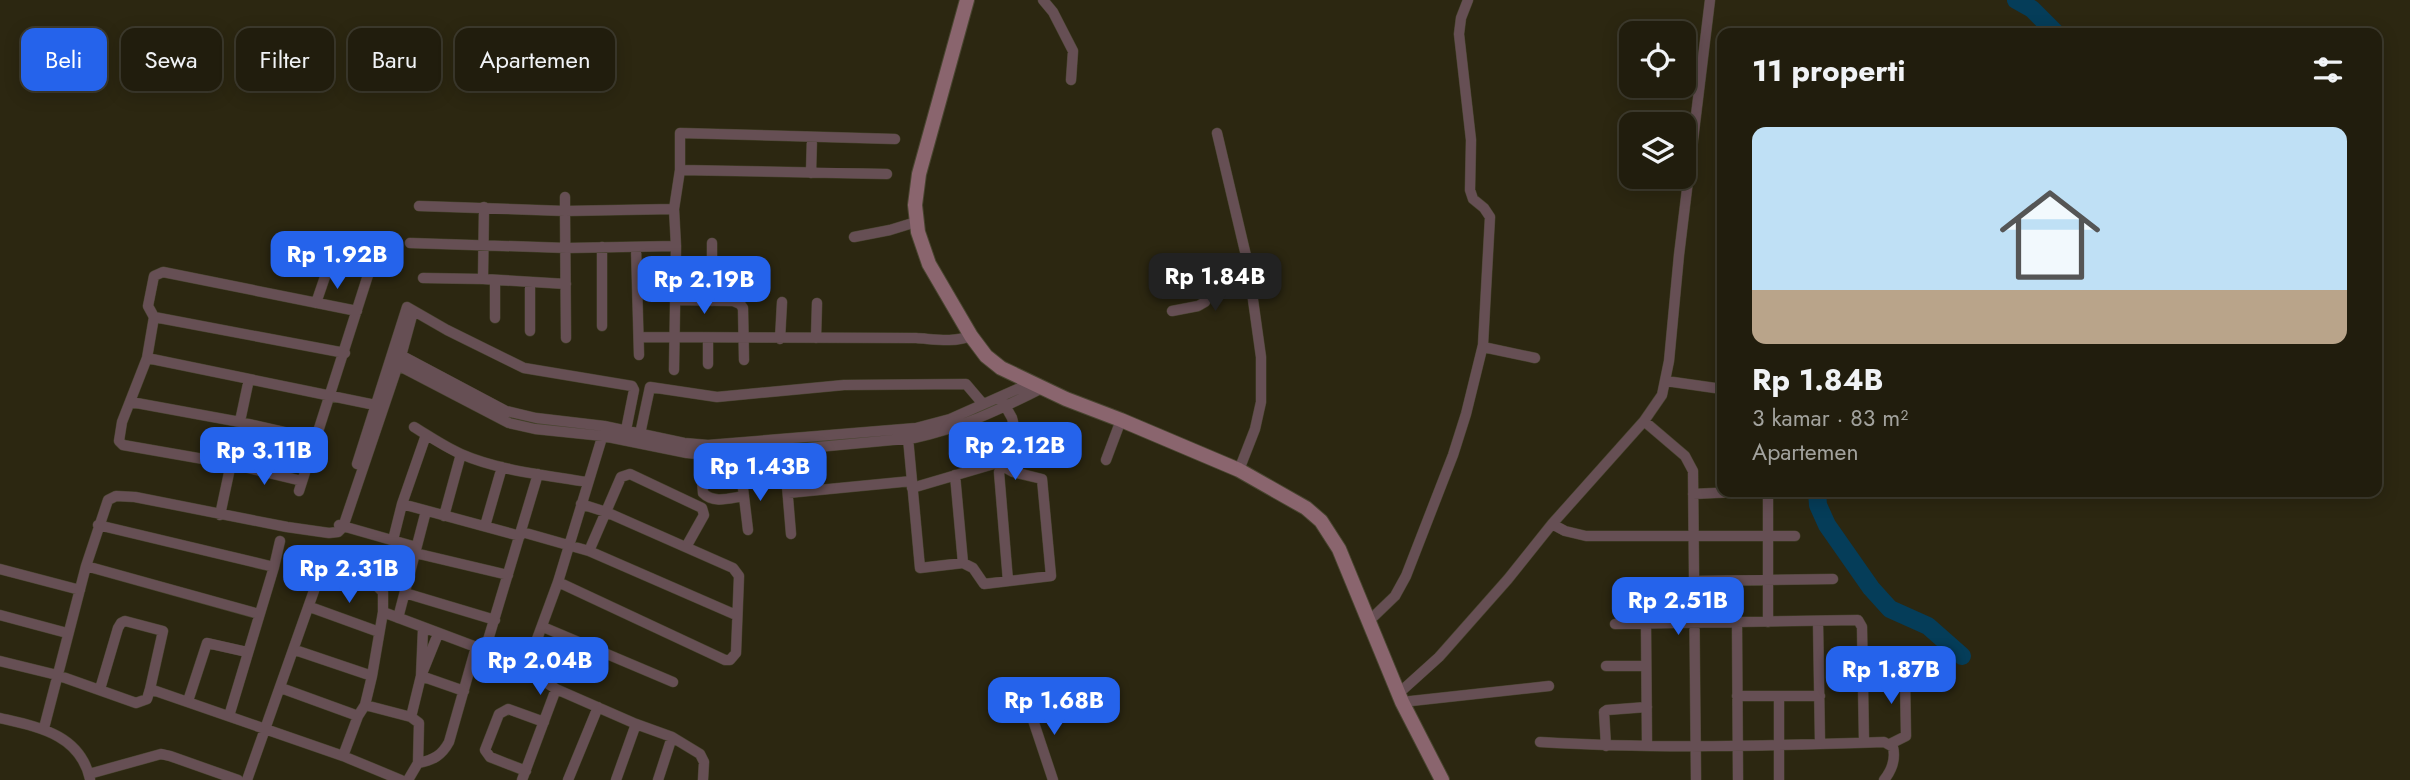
<!DOCTYPE html>
<html lang="id">
<head>
<meta charset="utf-8">
<style>
	:root { --surface:#211d0d; --page:#2d2a1b; --text:#f1f3f6; --muted:#a2a29d; --line:#3e3b2e; --accent:#2563eb }
	body { margin:0; font-family:Jost,sans-serif; background:var(--page); color:var(--text); height:100vh; display:flex; flex-direction:column; font-size:26px; white-space:nowrap }
	* { box-sizing:border-box; margin:0 }
	p { font-size:23px; color:var(--muted) }
	.icon { flex:none; width:38px; height:38px; fill:none; stroke:currentColor; stroke-width:2; stroke-linecap:round; stroke-linejoin:round }
	.map { position:relative; flex:1; overflow:hidden }
	.drawer { position:absolute; left:1717px; top:28px; width:665px; height:469px; display:flex; flex-direction:column; background:var(--surface); border-radius:14px; box-shadow:0 4px 18px #0003,0 0 0 2px var(--line) }
	.drawer>* { flex:none }
	.guide { position:absolute; left:21px; top:28px; width:665px; height:63px; display:flex; gap:14px }
	.buttons { position:absolute; left:1619px; top:21px; display:grid; gap:14px }
	.buttons a { display:grid; place-items:center; width:77px; height:77px; border-radius:14px; background:var(--surface); box-shadow:0 4px 18px #0003,0 0 0 2px var(--line); font-size:35px }
	.price { position:absolute; translate:-50% -60px; padding:0 16px; border-radius:14px; background:var(--accent); color:#fff; font-size:23px; line-height:46px; filter:drop-shadow(0 2px 4px #0008) }
	.price::after { content:''; position:absolute; left:50%; top:42px; width:21px; height:16px; margin-left:-10px; background:inherit; clip-path:polygon(0 0,100% 0,50% 100%) }
	.price.current { background:#222; color:#fff }
	ul { padding:0; list-style:none }
	li { display:grid; align-content:center; gap:14px; height:371px; padding:0 35px }
	li span { display:grid; place-items:center; height:217px; border-radius:14px; color:#555 }
	li>.icon { margin-inline-start:auto }
	span .icon { width:126px; height:126px; fill:#fffc; stroke-width:1 }
	li b { font-size:30px }
	h2 { display:flex; justify-content:space-between; align-items:center; height:84px; padding:0 35px; font-size:30px }
	.pill { padding:0 24px; border-radius:14px; background:var(--surface); box-shadow:0 4px 18px #0003,0 0 0 2px var(--line); font-size:24px; line-height:63px }
	.pill.current { background:var(--accent); color:#fff }
	.map>svg:first-child { display:block }
</style>
</head>
<body>
<div class="map">
<svg width="2410" height="780" viewBox="0 0 2410 780">
	<rect width="100%" height="100%" fill="#2c2711"/>
	<g fill="none" stroke-linecap="round" stroke-linejoin="round">
		<path stroke="#053d59" stroke-width="18" d="M2016,0l16,9 24,24
			M1817,492l1,13 9,20 44,63 19,21 38,17 34,30"/>
		<defs>
			<path id="street" d="M1043,0l10,12 20,39 -2,29
				M1217,133l31,131 13,93v45l-6,27 -16,41
				M680,170l207,4
				M811,173l1,-36
				M565,197v14l109,-2 2,37 -2,124
				M419,206l146,5 1,127
				M484,207l-1,72 83,5
				M674,209l6,-39v-37l215,6
				M854,237l36,-7 26,-8
				M410,243l157,5 109,-2
				M636,247l3,108
				M423,278l60,1
				M495,280v38
				M675,300l58,1 7,3 3,4 1,52
				M712,301v-58
				M316,303l12,-35
				M1172,311l26,-5 7,-4 5,-10 7,-4 35,-4
				M154,317l191,36
				M602,326v-79
				M530,331v-49
				M639,337l277,1c18,1 37,5 55,-2
				M816,338l1,-35
				M780,339l2,-37
				M1483,347l52,11
				M393,351l113,60 30,7 68,8 80,17 24,2 208,-17 34,-9 81,-36
				M147,358l233,48
				M390,361l119,62 26,6 68,7 84,17 21,2 47,-2 159,-15c45,-9 87,-29 128,-50
				M708,364v-26
				M1666,381l56,8
				M1002,400l10,18 2,8 -3,32 -12,14 9,109
				M131,402l109,20 75,17
				M1644,421l41,35 8,15 3,309
				M414,427c15,9 31,20 47,27 39,17 85,21 126,28
				M640,434l10,-47 67,10 127,-12 122,-1 17,20
				M908,438l12,130 43,-5 10,5 11,16 67,-8 -9,-97 -29,-7 -16,-9 -85,25
				M784,450l7,84
				M700,454l3,39c11,11 27,5 41,3
				M1106,460l15,-40
				M357,464l50,-157 40,23 77,38 108,18 2,4 -9,45
				M955,475l8,88
				M742,480l6,50
				M302,481l-70,-17 -109,-19 -4,-4 3,-19 25,-64 7,-41 -6,-11 6,-30 9,-4 194,39
				M299,491l70,-219
				M788,493l124,-12
				M1693,494l43,-2
				M402,504l118,32
				M220,515l29,-136
				M444,516l17,-62
				M1552,524l13,7 21,5h209
				M98,525l176,42
				M339,525l77,22
				M485,526l17,-59
				M522,532l67,19 147,64
				M393,540l9,-36 24,-69
				M589,551l32,-74 9,-3 72,34 2,7 -18,32
				M415,553l93,22
				M86,566l173,48
				M0,569l80,21
				M1693,581l140,-2
				M558,582l167,78h5l6,-7 3,-77 -6,-8 -127,-56 -25,-8
				M405,593l90,27
				M310,607l69,25
				M383,612l93,35 50,22 30,20 80,35 36,13 28,17 4,8 -1,18
				M0,615l67,18
				M398,618l28,-107
				M1370,620l25,-24 11,-20 47,-121 13,-41 17,-69 7,-128 -6,-9 -11,-9 -3,-9 1,-50 -12,-106 2,-16 7,-18
				M1818,621l2,122
				M1737,622l1,158
				M1768,622v-130
				M1615,624l243,-4 4,7 2,115
				M1646,624l1,121
				M543,627l130,55
				M423,629l-2,47 43,15
				M295,650l77,26
				M485,650l53,-176
				M0,661l57,14 79,28 11,-4 3,-10 193,67 58,24
				M1606,666h40
				M526,669l32,-87 46,-151
				M281,688l77,28
				M100,689l18,-61 3,-5 4,-2 38,10 -13,58
				M1398,694l41,-37 69,-78 44,-55 92,-103 18,-26 7,-34 10,-106 31,-255
				M1737,696h83
				M1779,696v84
				M188,701l19,-58 40,9
				M1027,702l26,78
				M1402,702l147,-16
				M365,705l46,12 8,6 -1,40 -10,17
				M229,716l45,-149 6,-26
				M411,717l10,-41 17,-42
				M0,718c38,9 80,16 90,61
				M44,728l42,-162 22,-66 8,-4 19,1 152,30 42,6 9,-1 5,-5 58,-171 12,-44
				M1540,742c114,7 230,4 344,0l9,5c3,13 -1,23 -9,33
				M1890,744l16,-8 -1,-57
				M1606,746l-2,-34 3,-2 40,-3
				M418,763c16,-3 24,-8 31,-21l27,-95
				M526,771l-36,-14 -5,-7 14,-36 9,-5 36,13
				M89,774l72,-20 9,2 68,24
				M247,780l75,-212 55,18 6,6v20l-11,64 -7,29 -7,11 -15,40
				M522,780l34,-91
				M568,780l30,-73
				M616,780l20,-56
				M658,780l14,-43"/>
			<path id="secondary" d="M967,0l-48,174 -4,31 3,27 11,32 42,72 15,20 15,12 65,31 55,21 118,50 67,38 15,13 18,28 63,153 40,78"/>
		</defs>
		<use href="#street" stroke="#494530" stroke-width="11"/>
		<use href="#secondary" stroke="#494530" stroke-width="16"/>
		<use href="#street" stroke="#664f54" stroke-width="10"/>
		<use href="#secondary" stroke="#8a656e" stroke-width="14"/>
	</g>
</svg>
<div class="buttons">
<a><svg class="icon" aria-label="locate" viewBox="0 0 24 24"><circle cx="12" cy="12" r="6"/><path d="M12 2v4M12 18v4M2 12h4M18 12h4"/></svg></a>
<a><svg class="icon" aria-label="layers" viewBox="0 0 24 24"><path d="M12 4l9 5-9 5-9-5zM3 14l9 5 9-5"/></svg></a>
</div>
<b class="price" style="left:337px;top:291px">Rp 1.92B</b>
<b class="price current" style="left:1215px;top:313px">Rp 1.84B</b>
<b class="price" style="left:704px;top:316px">Rp 2.19B</b>
<b class="price" style="left:1015px;top:482px">Rp 2.12B</b>
<b class="price" style="left:264px;top:487px">Rp 3.11B</b>
<b class="price" style="left:760px;top:503px">Rp 1.43B</b>
<b class="price" style="left:349px;top:605px">Rp 2.31B</b>
<b class="price" style="left:1678px;top:637px">Rp 2.51B</b>
<b class="price" style="left:540px;top:697px">Rp 2.04B</b>
<b class="price" style="left:1891px;top:706px">Rp 1.87B</b>
<b class="price" style="left:1054px;top:737px">Rp 1.68B</b>
<div class="guide">
<a class="pill current">Beli</a>
<a class="pill">Sewa</a>
<a class="pill">Filter</a>
<a class="pill">Baru</a>
<a class="pill">Apartemen</a>
</div>
<section class="drawer">
<h2>11 properti<svg class="icon" aria-label="filters" viewBox="0 0 24 24"><path d="M4 7h16M4 17h16"/><circle cx="9" cy="7" r="2"/><circle cx="15" cy="17" r="2"/></svg></h2>
<ul>
<li><span style="background:linear-gradient(#bfe0f5 75%,#b9a48a 0)"><svg class="icon" aria-label="home" viewBox="0 0 24 24"><path d="M3 11l9-7 9 7M6 9v11h12V9"/></svg></span><div><b>Rp 1.84B</b><p>3 kamar · 83 m²</p><p>Apartemen</p></div></li>
</ul>
</section>
</div>
</body>
</html>
